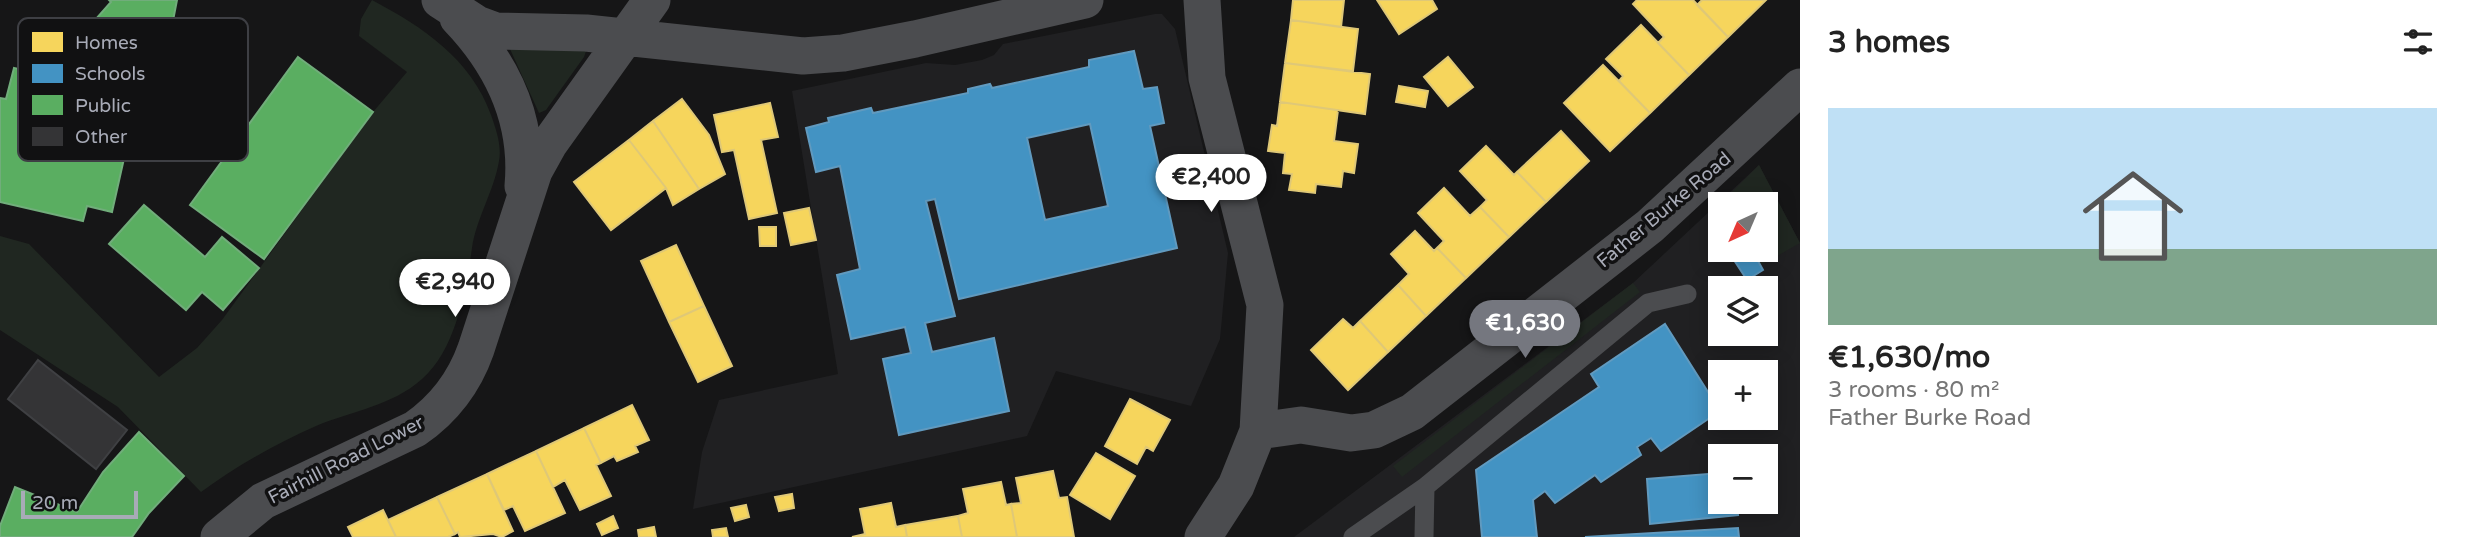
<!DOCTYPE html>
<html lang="en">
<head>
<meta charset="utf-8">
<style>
	:root { --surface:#fff; --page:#f2f2f2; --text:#222; --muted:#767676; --accent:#75777f }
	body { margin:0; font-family:"Varela Round",sans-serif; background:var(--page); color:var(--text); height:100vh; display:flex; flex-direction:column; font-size:26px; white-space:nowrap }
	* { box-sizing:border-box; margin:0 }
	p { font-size:23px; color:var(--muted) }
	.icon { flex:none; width:38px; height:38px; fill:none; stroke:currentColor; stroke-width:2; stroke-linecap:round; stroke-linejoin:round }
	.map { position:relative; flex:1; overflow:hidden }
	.side { display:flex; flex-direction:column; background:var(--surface); width:665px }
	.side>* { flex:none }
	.needle { width:46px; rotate:224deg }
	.fabs { position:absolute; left:1708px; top:192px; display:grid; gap:14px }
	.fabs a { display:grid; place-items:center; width:70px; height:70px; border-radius:0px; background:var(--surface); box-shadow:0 4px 18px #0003; font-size:35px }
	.scale { position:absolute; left:21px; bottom:18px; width:117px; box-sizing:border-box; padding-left:7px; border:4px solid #a8abb7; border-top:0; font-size:19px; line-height:24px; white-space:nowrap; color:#a8abb7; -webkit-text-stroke:5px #111112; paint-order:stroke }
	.price { position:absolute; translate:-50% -60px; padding:0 16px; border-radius:24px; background:#fff; color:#222; font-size:23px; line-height:46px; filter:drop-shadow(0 2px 4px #0008) }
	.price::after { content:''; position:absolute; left:50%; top:42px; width:21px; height:16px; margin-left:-10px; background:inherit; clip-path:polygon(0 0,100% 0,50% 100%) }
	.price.on { background:var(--accent); color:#fff }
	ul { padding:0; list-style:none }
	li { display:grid; align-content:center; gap:14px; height:371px; padding:0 28px }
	li span { display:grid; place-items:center; height:217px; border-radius:0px; color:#555 }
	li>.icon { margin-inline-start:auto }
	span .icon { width:126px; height:126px; fill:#fffc; stroke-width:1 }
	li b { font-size:30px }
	h2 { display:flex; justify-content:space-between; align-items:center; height:84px; padding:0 28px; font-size:30px }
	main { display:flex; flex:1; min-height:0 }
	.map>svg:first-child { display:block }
</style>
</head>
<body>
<main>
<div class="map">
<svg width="1800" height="537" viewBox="0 0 1800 537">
	<rect width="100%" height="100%" fill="#161617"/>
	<path fill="#202022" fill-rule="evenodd" d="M1155,14h7l13,15 53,224 -8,86 -29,67 -135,-35 -29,65 -334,73 9,-57 17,-52 119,-26 -46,-283 134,-28 29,2 27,-5 12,-5 9,-11z
		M1759,165l41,78v294h-506l339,-254zM1720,205h46v45h-46zM1720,289h46v45h-46zM1720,373h46v45h-46zM1720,457h46v45h-46z"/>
	<path fill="#202721" d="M372,0c51,27 99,59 119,115 5,14 11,31 8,46 -5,30 -23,58 -27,87 -6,41 -16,102 -50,131 -30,27 -71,32 -106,47 -41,18 -79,40 -115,66l-83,-85 -118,-77v-94l29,8 130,133 38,-29 25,-28 151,-208 34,-40 -48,-36 2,-17z
		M587,48l-3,9 -38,53 -7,3 -29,-64z
		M1759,165l41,78 -39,22 -9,-15h14v-45h-46v32l-12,-21z
		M1633,283l7,9 -238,185 -9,-11z"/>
	<path fill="#f6d55c" stroke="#dfc877" stroke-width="2" d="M1293,0h51l-3,27 -50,-7z
		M1377,0h55l5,9 -38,25z
		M1637,0h56l35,37 -39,38 -31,-32 6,-6 -31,-33z
		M1702,0h64l-38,37 -31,-32z
		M1291,20l67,9 -5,42 -68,-8z
		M1641,25l48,50 -39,38 -31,-32 4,-5 -17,-17z
		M1448,57l25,30 -25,19 -24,-29z
		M1285,63l85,11 -5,40 -85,-12z
		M1603,65l47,48 -40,38 -46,-48z
		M1399,86l29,5 -3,16 -29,-5z
		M682,99l27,36 16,39 -26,15 -46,-68z
		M1280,102l58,8 -4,31 24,3 -4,29 -11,-2 -2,16 -25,-3 -1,9 -26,-3 3,-16 -9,-1 2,-20 -17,-2 4,-26 5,1z
		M770,103l8,34 -17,3 16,73 -28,6 -15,-69 -12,2 -8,-37z
		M653,121l46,68 -26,16 -7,-17 -37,-48z
		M1561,131l28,30 -43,41 -29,-30z
		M629,140l37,48 -55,42 -37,-48z
		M1486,146l28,29 3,-3 29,30 -37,35 -29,-30 7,-7 -27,-29z
		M1444,188l26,28 10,-9 29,30 -43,41 -29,-30 7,-7 -26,-28z
		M809,208l7,32 -25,5 -7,-32z
		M759,227h17v19h-16z
		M1415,231l19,20 3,-3 29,30 -40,38 -28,-31 11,-11 -18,-20z
		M676,245l28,61 -35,16 -28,-61z
		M1398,285l28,31 -38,36 -28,-31z
		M704,306l28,60 -34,16 -29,-60z
		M1343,319l10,9 7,-7 28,31 -40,38 -37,-40z
		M1130,399l40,21 -17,31 -7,-4 -9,17 -32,-18z
		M632,405l17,35 -14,6 3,6 -21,9 -3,-5 -13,7 -17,-35z
		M584,428l17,35 -5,2 15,31 -31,14 -15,-30 -12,7 -17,-36z
		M536,451l29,62 -40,18 -12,-25 -9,4 -17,-36z
		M1096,453l39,23 -25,43 -40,-24z
		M1053,471l6,27 8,-1 7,40h-57l-6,-33 10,-1 -5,-25z
		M487,474l26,57 -11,6 -9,-3 -33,3 -2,-5 -3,2 -18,-37z
		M1001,482l5,23 5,-1 6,33h-55l-4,-21 10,-3 -5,-24z
		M792,494l2,14 -15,3 -4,-14z
		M437,497l18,37 -7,3h-52l-8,-17z
		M891,503l5,24 9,-2 2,12h-55l13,-3 -5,-25z
		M746,505l3,12 -14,4 -4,-13z
		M383,510l13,27h-43l-5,-10z
		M613,516l5,12 -16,7 -5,-11z
		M958,516l4,21h-55l-2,-12z
		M654,527l2,10h-17l-1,-7z
		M726,528l2,9h-15l-1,-7z"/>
	<path fill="#4393c3" stroke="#619abf" stroke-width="2" fill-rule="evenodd" d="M1134,51l9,38 14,-2 7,36 -14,3 27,122 -218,51 -24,-100 -9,2 29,115 -30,7 7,29 62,-14 15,73 -110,24 -16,-76 28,-6 -6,-26 -54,12 -14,-64 23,-6 -20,-103 -24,6 -10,-44 23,-6 -1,-4 43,-10 2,5 95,-20v-4l22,-5 2,4 97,-21v-7zM1090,124l18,82 -63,14 -18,-82z
		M1743,250h9l11,20 -16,10 -15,-23z
		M1665,324l55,87 -59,40 -10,-13 -14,9 4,8 -40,27 -6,-7 -40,28 -10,-12 -12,9 4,37h-55l-6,-67 123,-83 -8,-13z
		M1720,473v29h17l1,13 -88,9 -3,-45z
		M1738,528l1,9h-154z"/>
	<path fill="#5aae61" stroke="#71ad7b" stroke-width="2" d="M109,0h68l-6,31 64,14 -13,60 -64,-14 -6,30 -60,-13 -10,-9 17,-19 -12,-11 14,-16 -9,-8 15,-16 -11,-10 15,-17z
		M298,57l75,55 -109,147 -74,-54z
		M14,68l36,8 -7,32 62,14 -6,26 26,6 -13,58 -25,-6 -4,15 -83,-19v-104l6,1z
		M144,205l61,52 17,-20 37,31 -36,42 -21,-18 -16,18 -77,-66z
		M139,432l45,44 -35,37 -17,24h-132v-11l15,-39 62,25 26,-40z"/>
	<path fill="#343436" stroke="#3f4043" stroke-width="2" d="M38,360l89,70 -31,39 -88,-70z"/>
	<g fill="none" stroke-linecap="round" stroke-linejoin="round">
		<path stroke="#4b4c4f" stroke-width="19" d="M1425,487l223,-184 39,-9
			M1353,537l72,-50 -1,50"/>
		<path stroke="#4b4c4f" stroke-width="37" d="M440,0l37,24 19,7 90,2 217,23 40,-3 72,-14 170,-39
			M1202,0l5,78 58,227 -7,126
			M458,18c45,47 71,102 65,168
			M219,537l44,-36 152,-72c29,-20 49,-46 61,-80l58,-178 15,-27 103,-144
			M1203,537l33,-51 22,-55 43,-6 50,8 23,-3 38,-18 238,-186 150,-139"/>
	</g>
	<g text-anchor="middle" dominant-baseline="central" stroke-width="7" stroke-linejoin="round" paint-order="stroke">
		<g font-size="19" fill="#a8abb7" stroke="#111112">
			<text transform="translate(1664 210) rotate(-40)">Father Burke Road</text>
			<text transform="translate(346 460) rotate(-27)">Fairhill Road Lower</text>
		</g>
	</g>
	<rect x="18" y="18" width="230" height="143" rx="10" fill="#111112" stroke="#3e3f44" stroke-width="2"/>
	<rect x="32" y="32" width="31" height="20" fill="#f6d55c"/>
	<rect x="32" y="64" width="31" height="19" fill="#4393c3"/>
	<rect x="32" y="95" width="31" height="20" fill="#5aae61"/>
	<rect x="32" y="127" width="31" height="19" fill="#343436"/>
	<g font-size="19" fill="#a8abb7">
		<text x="75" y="49">Homes</text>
		<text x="75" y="80">Schools</text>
		<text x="75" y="112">Public</text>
		<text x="75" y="143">Other</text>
	</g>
</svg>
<div class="fabs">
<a><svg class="needle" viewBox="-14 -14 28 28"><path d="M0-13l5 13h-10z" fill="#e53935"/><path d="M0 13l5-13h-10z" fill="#767676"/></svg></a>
<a><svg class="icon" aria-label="layers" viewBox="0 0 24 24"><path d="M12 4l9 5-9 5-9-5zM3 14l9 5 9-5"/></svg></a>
<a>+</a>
<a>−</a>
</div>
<div class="scale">20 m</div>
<b class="price" style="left:1211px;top:214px">€2,400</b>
<b class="price" style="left:455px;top:319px">€2,940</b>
<b class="price on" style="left:1525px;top:360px">€1,630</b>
</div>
<section class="side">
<h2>3 homes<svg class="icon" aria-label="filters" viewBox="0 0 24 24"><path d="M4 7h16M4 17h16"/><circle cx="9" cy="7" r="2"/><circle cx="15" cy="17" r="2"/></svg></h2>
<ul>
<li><span style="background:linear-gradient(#bfe0f5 65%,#7fa58c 0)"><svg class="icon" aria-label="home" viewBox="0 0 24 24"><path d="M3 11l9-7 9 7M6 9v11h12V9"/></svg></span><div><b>€1,630/mo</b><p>3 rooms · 80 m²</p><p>Father Burke Road</p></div></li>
</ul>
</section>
</main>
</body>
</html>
